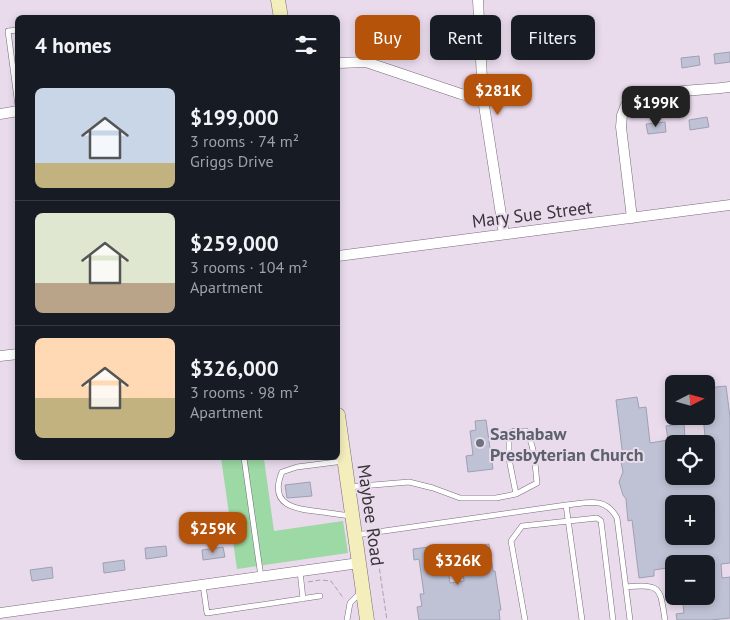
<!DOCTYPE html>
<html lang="en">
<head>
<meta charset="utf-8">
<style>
	:root { --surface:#171b24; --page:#20242c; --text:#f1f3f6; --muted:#9ea1a6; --line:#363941; --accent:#b45309 }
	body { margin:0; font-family:"PT Sans",sans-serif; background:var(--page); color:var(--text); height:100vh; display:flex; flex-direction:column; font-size:19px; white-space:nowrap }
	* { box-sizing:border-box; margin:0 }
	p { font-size:16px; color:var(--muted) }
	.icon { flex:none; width:28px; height:28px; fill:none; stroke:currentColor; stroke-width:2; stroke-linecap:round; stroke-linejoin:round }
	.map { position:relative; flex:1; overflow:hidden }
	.details { position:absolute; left:15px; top:15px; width:325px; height:445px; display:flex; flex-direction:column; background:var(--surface); border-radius:8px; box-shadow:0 2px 8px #0003 }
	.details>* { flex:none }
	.banner { position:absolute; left:355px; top:15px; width:300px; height:45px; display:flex; gap:10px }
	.needle { width:32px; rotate:84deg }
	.fabs { position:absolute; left:665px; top:375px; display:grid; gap:10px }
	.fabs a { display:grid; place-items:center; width:50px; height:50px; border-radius:8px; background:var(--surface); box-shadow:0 2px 8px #0003; font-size:25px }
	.price { position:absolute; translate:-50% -42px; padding:0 11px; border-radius:10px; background:var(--accent); color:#fff; font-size:16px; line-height:32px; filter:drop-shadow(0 1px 2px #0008) }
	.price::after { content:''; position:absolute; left:50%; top:30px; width:15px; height:11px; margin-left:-8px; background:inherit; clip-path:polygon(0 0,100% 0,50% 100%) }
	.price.selected { background:#222; color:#fff }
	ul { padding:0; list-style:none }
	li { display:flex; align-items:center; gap:15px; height:125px; padding:0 20px }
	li+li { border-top:1px solid var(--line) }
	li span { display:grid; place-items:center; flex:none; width:140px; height:100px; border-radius:8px; color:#555 }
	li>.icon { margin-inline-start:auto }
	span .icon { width:60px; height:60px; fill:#fffc; stroke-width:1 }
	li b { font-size:21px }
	h2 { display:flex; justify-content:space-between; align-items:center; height:60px; padding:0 20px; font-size:21px }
	.chip { padding:0 18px; border-radius:8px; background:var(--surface); box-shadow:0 2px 8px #0003; font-size:18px; line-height:45px }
	.chip.selected { background:var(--accent); color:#fff }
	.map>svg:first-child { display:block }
</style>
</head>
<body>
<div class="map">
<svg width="730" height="620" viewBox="0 0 730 620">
	<rect width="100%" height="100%" fill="#e9dbec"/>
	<path fill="#9cd9a5" d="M221,458h53l-10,1 10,72 69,-10 5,32 -111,16z"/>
	<path fill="#bfc1d5" stroke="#9ea0b3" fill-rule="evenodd" d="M730,52v10l-15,2 -1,-10z
		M699,56l1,9 -18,3 -1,-10z
		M707,117l2,10 -19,3 -1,-10z
		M665,122l1,10 -18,2 -2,-10z
		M726,386l4,31v146l-9,1 1,14 8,-1v41l-19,2h-34l-1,-6 8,-1 -2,-17h24v-32h-32v3l-20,3v6l-15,2 -7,-58 -4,1 -2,-22 -3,-4 -4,-13 4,-10 -3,-15h3l-7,-57 21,-3 2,11 7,-1 4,36 18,-3 -2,-14 18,-2 1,14 20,-2 -2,-20h3v-28zM674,444h32v32h-32zM674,504h32v32h-32z
		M486,420l7,49 -25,3 -2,-16 7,-1 -3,-24 6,-1 -1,-9z
		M310,482l2,14 -25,2 -2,-13z
		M489,544l4,27h2l6,39h-2l1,10h-81l-2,-13 5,-1 -2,-12h4l-5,-35 -5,1 -1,-11 32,-4 5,38 14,-2 -2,-14h3l-2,-19z
		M166,546l1,10 -21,3 -1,-11z
		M223,547l2,10 -22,3 -1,-10z
		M124,560l1,10 -21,3 -1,-10z
		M52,567l1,11 -21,3 -2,-11z"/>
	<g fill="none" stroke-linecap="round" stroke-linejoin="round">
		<defs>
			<path id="service" d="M18,30l-10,1 10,75
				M244,458l17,119
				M344,461l-47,6 -15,5c-14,34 13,37 40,40 9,1 18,3 28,4
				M349,487l60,-5 24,6 27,10h36l20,-4 21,-11c-2,-17 -2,-37 -11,-52h-12l-5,2v26l7,35
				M566,505l16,115
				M356,535l210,-30c22,-2 39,-9 51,13l13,102
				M300,571l3,28
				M203,585l4,28 113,-17
				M626,587c35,-3 34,0 39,33
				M347,620l3,-17 11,-11
				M525,620l-14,-79 11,-15 75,-8 4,3 12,99"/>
			<path id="minor" d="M478,0l5,99 21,135
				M338,63l28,-1 95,32 22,5
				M0,114l18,-3
				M632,218l-11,-91 1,-12 4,-10c22,-15 76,-14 104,-18
				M338,256l392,-51
				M0,356l18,-2
				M0,613l359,-50"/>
			<path id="secondary" d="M278,0l3,18
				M338,415l29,205"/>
		</defs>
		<use href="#service" stroke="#776b7a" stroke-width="6"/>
		<use href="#minor" stroke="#776b7a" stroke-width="11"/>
		<use href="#secondary" stroke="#776b7a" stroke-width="15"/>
		<path stroke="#aba0ae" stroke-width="1" stroke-dasharray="5 2.5" stroke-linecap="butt" d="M375,539l12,81
			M308,582l12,-2 11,1 13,18"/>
		<use href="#service" stroke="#fff" stroke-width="5"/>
		<use href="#minor" stroke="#fff" stroke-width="10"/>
		<use href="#secondary" stroke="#f4eebd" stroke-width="14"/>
	</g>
	<circle fill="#6b7280" stroke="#e9dbec" stroke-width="2" cx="480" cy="443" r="5"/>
	<g text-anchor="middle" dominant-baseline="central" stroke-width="4" stroke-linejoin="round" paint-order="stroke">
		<g font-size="18" fill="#39333a" stroke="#e9dbec">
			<text transform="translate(532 214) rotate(-7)">Mary Sue Street</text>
			<text transform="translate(371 515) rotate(82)">Maybee Road</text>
		</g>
		<g font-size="18" font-weight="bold" fill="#5b616d" stroke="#e9dbec" text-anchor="start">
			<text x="490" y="433">Sashabaw<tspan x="490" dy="21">Presbyterian Church</tspan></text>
		</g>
	</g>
</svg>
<div class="fabs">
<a><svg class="needle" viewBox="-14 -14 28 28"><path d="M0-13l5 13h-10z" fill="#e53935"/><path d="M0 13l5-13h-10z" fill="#9ea1a6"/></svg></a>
<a><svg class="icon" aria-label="locate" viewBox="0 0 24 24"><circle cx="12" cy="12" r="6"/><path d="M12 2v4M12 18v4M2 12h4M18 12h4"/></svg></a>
<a>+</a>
<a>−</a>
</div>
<b class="price" style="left:498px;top:116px">$281K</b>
<b class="price selected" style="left:656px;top:128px">$199K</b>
<b class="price" style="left:213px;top:554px">$259K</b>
<b class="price" style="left:458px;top:586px">$326K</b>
<div class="banner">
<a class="chip selected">Buy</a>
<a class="chip">Rent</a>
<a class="chip">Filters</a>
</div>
<section class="details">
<h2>4 homes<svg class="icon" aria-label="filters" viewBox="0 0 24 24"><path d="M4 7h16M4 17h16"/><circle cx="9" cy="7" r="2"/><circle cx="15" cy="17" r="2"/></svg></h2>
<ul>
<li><span style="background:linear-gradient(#c9d6e8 75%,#c2b280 0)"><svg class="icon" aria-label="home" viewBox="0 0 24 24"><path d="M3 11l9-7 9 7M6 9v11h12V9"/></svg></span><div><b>$199,000</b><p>3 rooms · 74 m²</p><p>Griggs Drive</p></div></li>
<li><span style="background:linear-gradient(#dfe7d0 70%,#b9a48a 0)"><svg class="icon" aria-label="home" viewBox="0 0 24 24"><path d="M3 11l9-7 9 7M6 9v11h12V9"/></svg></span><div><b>$259,000</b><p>3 rooms · 104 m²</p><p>Apartment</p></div></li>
<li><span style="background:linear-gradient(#ffd9b3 60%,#c2b280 0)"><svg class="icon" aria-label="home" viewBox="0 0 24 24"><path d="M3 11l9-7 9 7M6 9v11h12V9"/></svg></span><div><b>$326,000</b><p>3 rooms · 98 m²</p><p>Apartment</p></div></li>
</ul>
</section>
</div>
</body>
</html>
